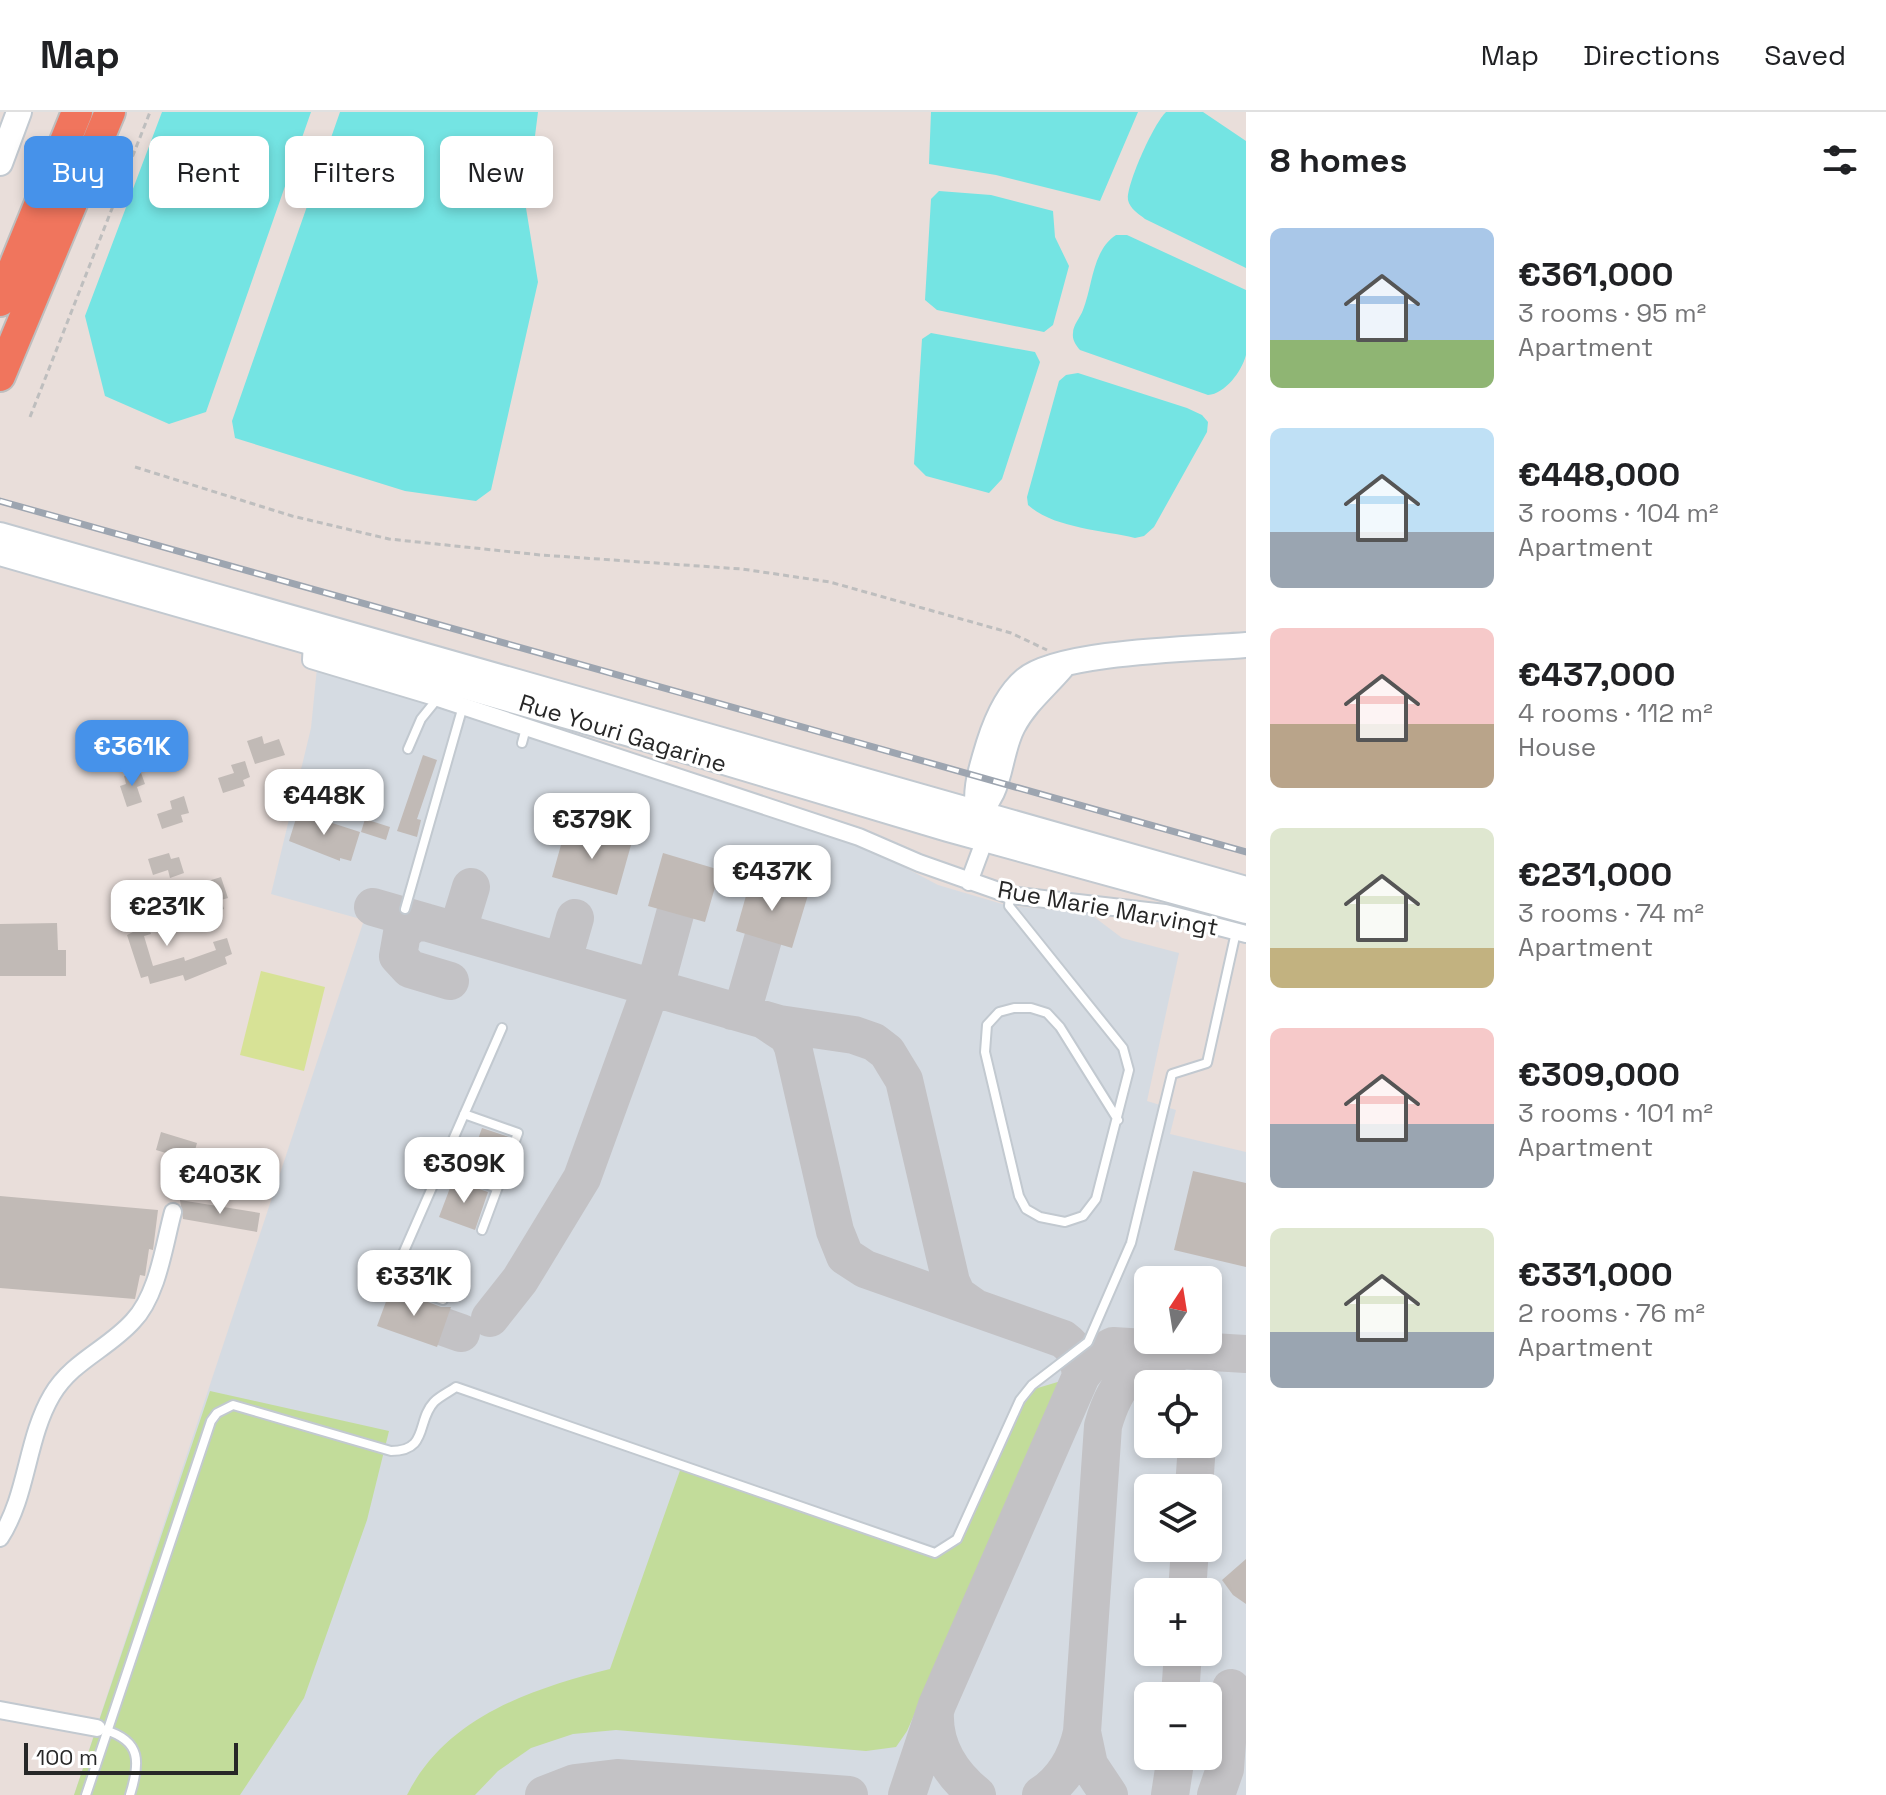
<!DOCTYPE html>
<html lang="en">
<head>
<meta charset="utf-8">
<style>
	:root { --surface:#fff; --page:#f2f2f2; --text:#202124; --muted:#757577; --line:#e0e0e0; --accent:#4692ea }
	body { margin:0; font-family:"Space Grotesk",sans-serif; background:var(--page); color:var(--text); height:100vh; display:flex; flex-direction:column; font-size:30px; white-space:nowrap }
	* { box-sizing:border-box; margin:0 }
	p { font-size:26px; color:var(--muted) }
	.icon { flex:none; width:44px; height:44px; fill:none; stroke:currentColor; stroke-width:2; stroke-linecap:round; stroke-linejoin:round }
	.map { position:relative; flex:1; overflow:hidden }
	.panel { display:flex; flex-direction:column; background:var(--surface); width:640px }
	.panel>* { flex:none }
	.top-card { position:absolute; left:24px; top:24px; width:760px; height:72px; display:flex; gap:16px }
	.needle { width:52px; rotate:12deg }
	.buttons { position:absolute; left:1134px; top:1154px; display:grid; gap:16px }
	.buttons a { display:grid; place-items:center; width:88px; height:88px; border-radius:12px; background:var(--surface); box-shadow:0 4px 12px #0003; font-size:40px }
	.scale { position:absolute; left:24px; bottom:20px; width:214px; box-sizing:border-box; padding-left:8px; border:4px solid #272727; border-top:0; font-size:22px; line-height:28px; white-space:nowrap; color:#272727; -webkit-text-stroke:6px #fff; paint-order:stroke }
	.price { position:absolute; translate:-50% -68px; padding:0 18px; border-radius:16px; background:#fff; color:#222; font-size:26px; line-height:52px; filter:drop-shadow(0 2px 4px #0008) }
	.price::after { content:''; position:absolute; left:50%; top:48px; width:24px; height:18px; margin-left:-12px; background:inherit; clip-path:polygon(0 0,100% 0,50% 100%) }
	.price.active { background:var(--accent); color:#fff }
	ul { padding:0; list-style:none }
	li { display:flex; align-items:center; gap:24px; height:200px; padding:0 24px }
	li span { display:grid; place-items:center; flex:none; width:224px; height:160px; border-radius:12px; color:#555 }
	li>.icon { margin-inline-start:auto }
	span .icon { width:96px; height:96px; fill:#fffc; stroke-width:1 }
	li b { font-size:34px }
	h2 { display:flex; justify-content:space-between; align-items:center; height:96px; padding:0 24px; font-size:34px }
	.pill { padding:0 28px; border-radius:12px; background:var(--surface); box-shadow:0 4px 12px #0003; font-size:28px; line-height:72px }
	.pill.active { background:var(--accent); color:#fff }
	header { display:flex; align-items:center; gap:48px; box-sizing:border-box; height:112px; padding:0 40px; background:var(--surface); border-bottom:2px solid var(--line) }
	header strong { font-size:38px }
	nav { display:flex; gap:44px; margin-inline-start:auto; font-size:28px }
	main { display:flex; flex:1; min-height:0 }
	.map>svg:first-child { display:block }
</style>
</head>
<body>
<header>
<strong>Map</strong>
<nav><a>Map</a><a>Directions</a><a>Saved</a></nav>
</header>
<main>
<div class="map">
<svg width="1246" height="1683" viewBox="0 0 1246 1683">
	<rect width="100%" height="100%" fill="#e9deda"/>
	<path fill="#d5dbe2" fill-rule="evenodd" d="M317,556l120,35 420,139 81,43 71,21 80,7 33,25 57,15 -32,148 29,9 -6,24 76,18v643h-1172l290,-875 -93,-26 40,-166zM1148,1168h60v60h-60zM1148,1272h60v60h-60zM1148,1376h60v60h-60zM1148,1480h60v60h-60zM1148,1584h60v60h-60z"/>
	<path fill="#c2dc9a" d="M1061,1269l-154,350 -11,16 -30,4 -250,-21 -43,4 -42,14 -33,23 -23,24h-68c39,-78 124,-106 203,-126l73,-207 263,89 75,-158z
		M210,1279l179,40 -22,89 -63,178 -64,97h-166z"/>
	<path fill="#d7e296" d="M261,859l64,16 -21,84 -64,-16z"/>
	<path fill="#74e4e3" d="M162,0h149l-105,300 -37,12 -64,-28 -20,-80z
		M340,0h198l-12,96 12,74 -47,208 -15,11 -71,-10 -170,-53 -3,-17z
		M931,0h207l-38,89 -104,-26 -67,-11z
		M1166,0h37l43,29v127l-101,-49c-6,-5 -15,-10 -17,-19 -2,-15 26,-77 38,-88z
		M939,79l52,4 62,16 2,26 14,29 -16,59 -9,7 -107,-22 -12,-10 6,-101z
		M1116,123h11l119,55c0,20 0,46 0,65 -4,16 -21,39 -38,40l-128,-45c-4,-5 -8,-10 -7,-17 0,-8 7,-15 10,-23 10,-25 9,-59 33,-75z
		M931,221l104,19 5,10 -38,117 -13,14 -63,-17 -12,-12 8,-125z
		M1078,261l109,35 15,7 6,7 -1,10 -53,95 -10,9 -9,2c-33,-8 -82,-10 -107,-33l-1,-8 32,-116 7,-6z"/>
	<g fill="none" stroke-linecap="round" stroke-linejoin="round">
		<path stroke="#c3c2c5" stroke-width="38" d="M373,795l406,117 75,11 20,7 13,10 17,28 47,202 6,13 17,12
			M425,810l-11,1 -12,10 -4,23 12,13 40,12
			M466,822l-6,-11 11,-36
			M571,852l-6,-11 10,-35
			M665,879l-7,-5 -1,-6 18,-66
			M732,899l12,-6 19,-66
			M764,908l24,16 5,11 42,184 10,25 20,13 198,70c14,10 16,20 18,37l-144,329 -30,90
			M490,1206l30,-38 62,-102 65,-179 7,-6 11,-2
			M444,1215l17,6
			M1081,1264l17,-22 15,-8 133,8
			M1194,1376l3,-44
			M1187,1480l3,-44
			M1180,1584l3,-44
			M935,1599c-2,36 16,63 42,84
			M1082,1620l21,-306c14,-50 34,-64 83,-76
			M544,1683l31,-12 42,-5 232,17
			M1041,1683c23,-15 35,-36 41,-63l7,33 20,30
			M1170,1683l6,-39
			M1216,1683l9,-26 6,-81"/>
	</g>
	<path fill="#c1bab6" d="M262,624l2,8 15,-5 6,16 -30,9 -8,-23z
		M423,643l14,5 -20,59 4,1 -4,17 -20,-6z
		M245,649l5,16 -7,3 2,6 -22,7 -5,-15 16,-5 -3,-8z
		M140,658l5,14 -8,3 5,15 -15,5 -7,-21 6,-2 -2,-8z
		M184,684l5,17 -8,2 2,7 -21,7 -5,-15 15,-5 -2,-8z
		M298,700l62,20 -9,29 -11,-3v3l-51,-20z
		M365,707l25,8 -4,13 -25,-8z
		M566,715l65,18 -14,50 -65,-18z
		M169,741l2,6 8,-2 5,16 -14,5 -2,-8 -15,5 -5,-16z
		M663,741l57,17 -15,52 -57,-16z
		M221,765l7,21 -7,2 3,9 -16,5 -5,-14 7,-3 -5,-15z
		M751,766l57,17 -16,53 -56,-17z
		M145,775l5,14 -9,3 10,30 -7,2 9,30 31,-9 1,4 31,-11 -3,-8 14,-4 5,16 -7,3 2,7 -42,17 -2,-6 -33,9 -2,-8 -7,2 -14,-43 6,-3 -8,-29 6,-3 -2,-8z
		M57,811l1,27h8v26h-66v-52z
		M482,1016l27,9 -16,42 -26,-9z
		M161,1020l36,11 -5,18 -36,-11z
		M1193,1059l53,12v84l-72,-17z
		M453,1068l35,12 -13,38 -36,-13z
		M0,1084l158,14 -5,40 -4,-1 -4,27 -5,-1 -5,24 -135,-11z
		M180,1088l80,13 -3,19 -74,-13z
		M391,1176l50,19h10l-14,40 -60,-21z
		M1246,1447v45l-13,-9 -11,-15z"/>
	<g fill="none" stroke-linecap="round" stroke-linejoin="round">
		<defs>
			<path id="lane" d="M522,631l4,-15
				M408,637l13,-30 17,-21
				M1010,783l-1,11 114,142 6,22 -33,129 -13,17 -18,6 -25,-5 -14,-8 -7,-13 -34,-144 2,-27 12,-13 15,-4h17l16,5 13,14 58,93
				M405,797l58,-203
				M464,1002l54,19 -36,97
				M441,1056l56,20
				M443,1188l-52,-19 111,-253
				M105,1618c37,11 35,33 25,65
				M86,1683l125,-374 6,-8 16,-8 158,46c38,0 25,-30 43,-49 6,-6 15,-10 22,-15l479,166 22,-14 63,-139 12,-15 56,-43 43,-99 41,-169 35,-11 29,-131"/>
			<path id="street" d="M312,530l-1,18 127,38 421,139 60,26 91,32 155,18 81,21
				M969,770l16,-43
				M0,1426c28,-43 26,-99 52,-143 20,-34 56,-46 81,-74 25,-26 31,-76 40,-109
				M0,1598l97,18"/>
			<path id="secondary" d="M0,51l19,-51
				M0,423l1246,354
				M0,441l637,183 311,93 298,82
				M971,704c32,-19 26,-60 42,-90 12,-23 32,-39 49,-59
				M981,714c-9,-30 -1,-54 8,-83 7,-22 18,-48 36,-63 34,-29 173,-31 221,-35"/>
			<path id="highway" d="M0,189l77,-189
				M0,264l110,-264"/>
		</defs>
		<use href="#lane" stroke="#c2c9d0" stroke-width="12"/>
		<use href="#street" stroke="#c2c9d0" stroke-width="20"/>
		<use href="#secondary" stroke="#c2c9d0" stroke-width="28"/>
		<use href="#highway" stroke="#bebebe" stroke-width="34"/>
		<path stroke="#bebebe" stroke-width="3" stroke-dasharray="6 4" stroke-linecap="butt" d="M30,305l120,-305
			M135,355l157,49 97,23 152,16 201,14 88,13 181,51 36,17"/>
		<use href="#lane" stroke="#fff" stroke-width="8"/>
		<use href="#street" stroke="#fff" stroke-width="16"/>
		<use href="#secondary" stroke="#fff" stroke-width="24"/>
		<use href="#highway" stroke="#f0755d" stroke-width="30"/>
		<defs>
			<path id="rail" d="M0,389l1246,351"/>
		</defs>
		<use href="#rail" stroke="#9da5b0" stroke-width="7"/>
		<use href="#rail" stroke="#fff" stroke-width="4" stroke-dasharray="12" stroke-linecap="butt"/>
	</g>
	<g text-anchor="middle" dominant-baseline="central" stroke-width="6" stroke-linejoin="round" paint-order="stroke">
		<g font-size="24" fill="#272727" stroke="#fff">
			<text transform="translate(623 621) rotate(17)">Rue Youri Gagarine</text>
			<text transform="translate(1108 796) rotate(10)">Rue Marie Marvingt</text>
		</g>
	</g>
</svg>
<div class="buttons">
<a><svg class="needle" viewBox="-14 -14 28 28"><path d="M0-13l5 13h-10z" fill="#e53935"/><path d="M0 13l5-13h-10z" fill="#757577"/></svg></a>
<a><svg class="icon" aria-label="locate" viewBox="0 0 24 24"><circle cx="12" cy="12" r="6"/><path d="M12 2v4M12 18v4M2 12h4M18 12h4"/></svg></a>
<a><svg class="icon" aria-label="layers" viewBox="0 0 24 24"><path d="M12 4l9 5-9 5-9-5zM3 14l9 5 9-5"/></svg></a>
<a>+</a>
<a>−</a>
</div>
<div class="scale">100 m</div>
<b class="price active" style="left:132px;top:676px">€361K</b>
<b class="price" style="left:324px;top:725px">€448K</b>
<b class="price" style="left:592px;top:749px">€379K</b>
<b class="price" style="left:772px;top:801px">€437K</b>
<b class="price" style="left:167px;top:836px">€231K</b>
<b class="price" style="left:464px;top:1093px">€309K</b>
<b class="price" style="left:220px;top:1104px">€403K</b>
<b class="price" style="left:414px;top:1206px">€331K</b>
<div class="top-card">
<a class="pill active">Buy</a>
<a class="pill">Rent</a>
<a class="pill">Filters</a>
<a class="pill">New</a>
</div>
</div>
<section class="panel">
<h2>8 homes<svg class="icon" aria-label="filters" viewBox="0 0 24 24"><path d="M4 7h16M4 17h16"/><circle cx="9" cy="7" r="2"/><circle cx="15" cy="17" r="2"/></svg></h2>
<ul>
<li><span style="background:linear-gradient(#a9c7e8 70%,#8fb573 0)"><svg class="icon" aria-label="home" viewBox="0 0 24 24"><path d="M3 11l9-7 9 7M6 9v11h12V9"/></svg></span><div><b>€361,000</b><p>3 rooms · 95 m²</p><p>Apartment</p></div></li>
<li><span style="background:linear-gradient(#bfe0f5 65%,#9aa5b1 0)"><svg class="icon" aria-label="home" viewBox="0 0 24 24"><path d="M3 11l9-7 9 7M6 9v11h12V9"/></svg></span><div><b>€448,000</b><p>3 rooms · 104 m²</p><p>Apartment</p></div></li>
<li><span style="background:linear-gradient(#f6c9c9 60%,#b9a48a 0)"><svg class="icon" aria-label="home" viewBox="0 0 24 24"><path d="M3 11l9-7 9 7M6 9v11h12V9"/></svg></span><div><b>€437,000</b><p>4 rooms · 112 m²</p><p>House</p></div></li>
<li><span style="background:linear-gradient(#dfe7d0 75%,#c2b280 0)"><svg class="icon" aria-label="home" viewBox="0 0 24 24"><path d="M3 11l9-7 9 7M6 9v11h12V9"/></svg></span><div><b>€231,000</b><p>3 rooms · 74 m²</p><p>Apartment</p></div></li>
<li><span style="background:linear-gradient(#f6c9c9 60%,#9aa5b1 0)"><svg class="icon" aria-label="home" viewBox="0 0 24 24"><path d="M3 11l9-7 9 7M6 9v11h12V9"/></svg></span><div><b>€309,000</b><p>3 rooms · 101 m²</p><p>Apartment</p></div></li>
<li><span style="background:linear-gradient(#dfe7d0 65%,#9aa5b1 0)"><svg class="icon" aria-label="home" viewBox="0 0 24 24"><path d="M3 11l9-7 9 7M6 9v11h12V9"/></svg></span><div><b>€331,000</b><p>2 rooms · 76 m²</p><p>Apartment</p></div></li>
</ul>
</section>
</main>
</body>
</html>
